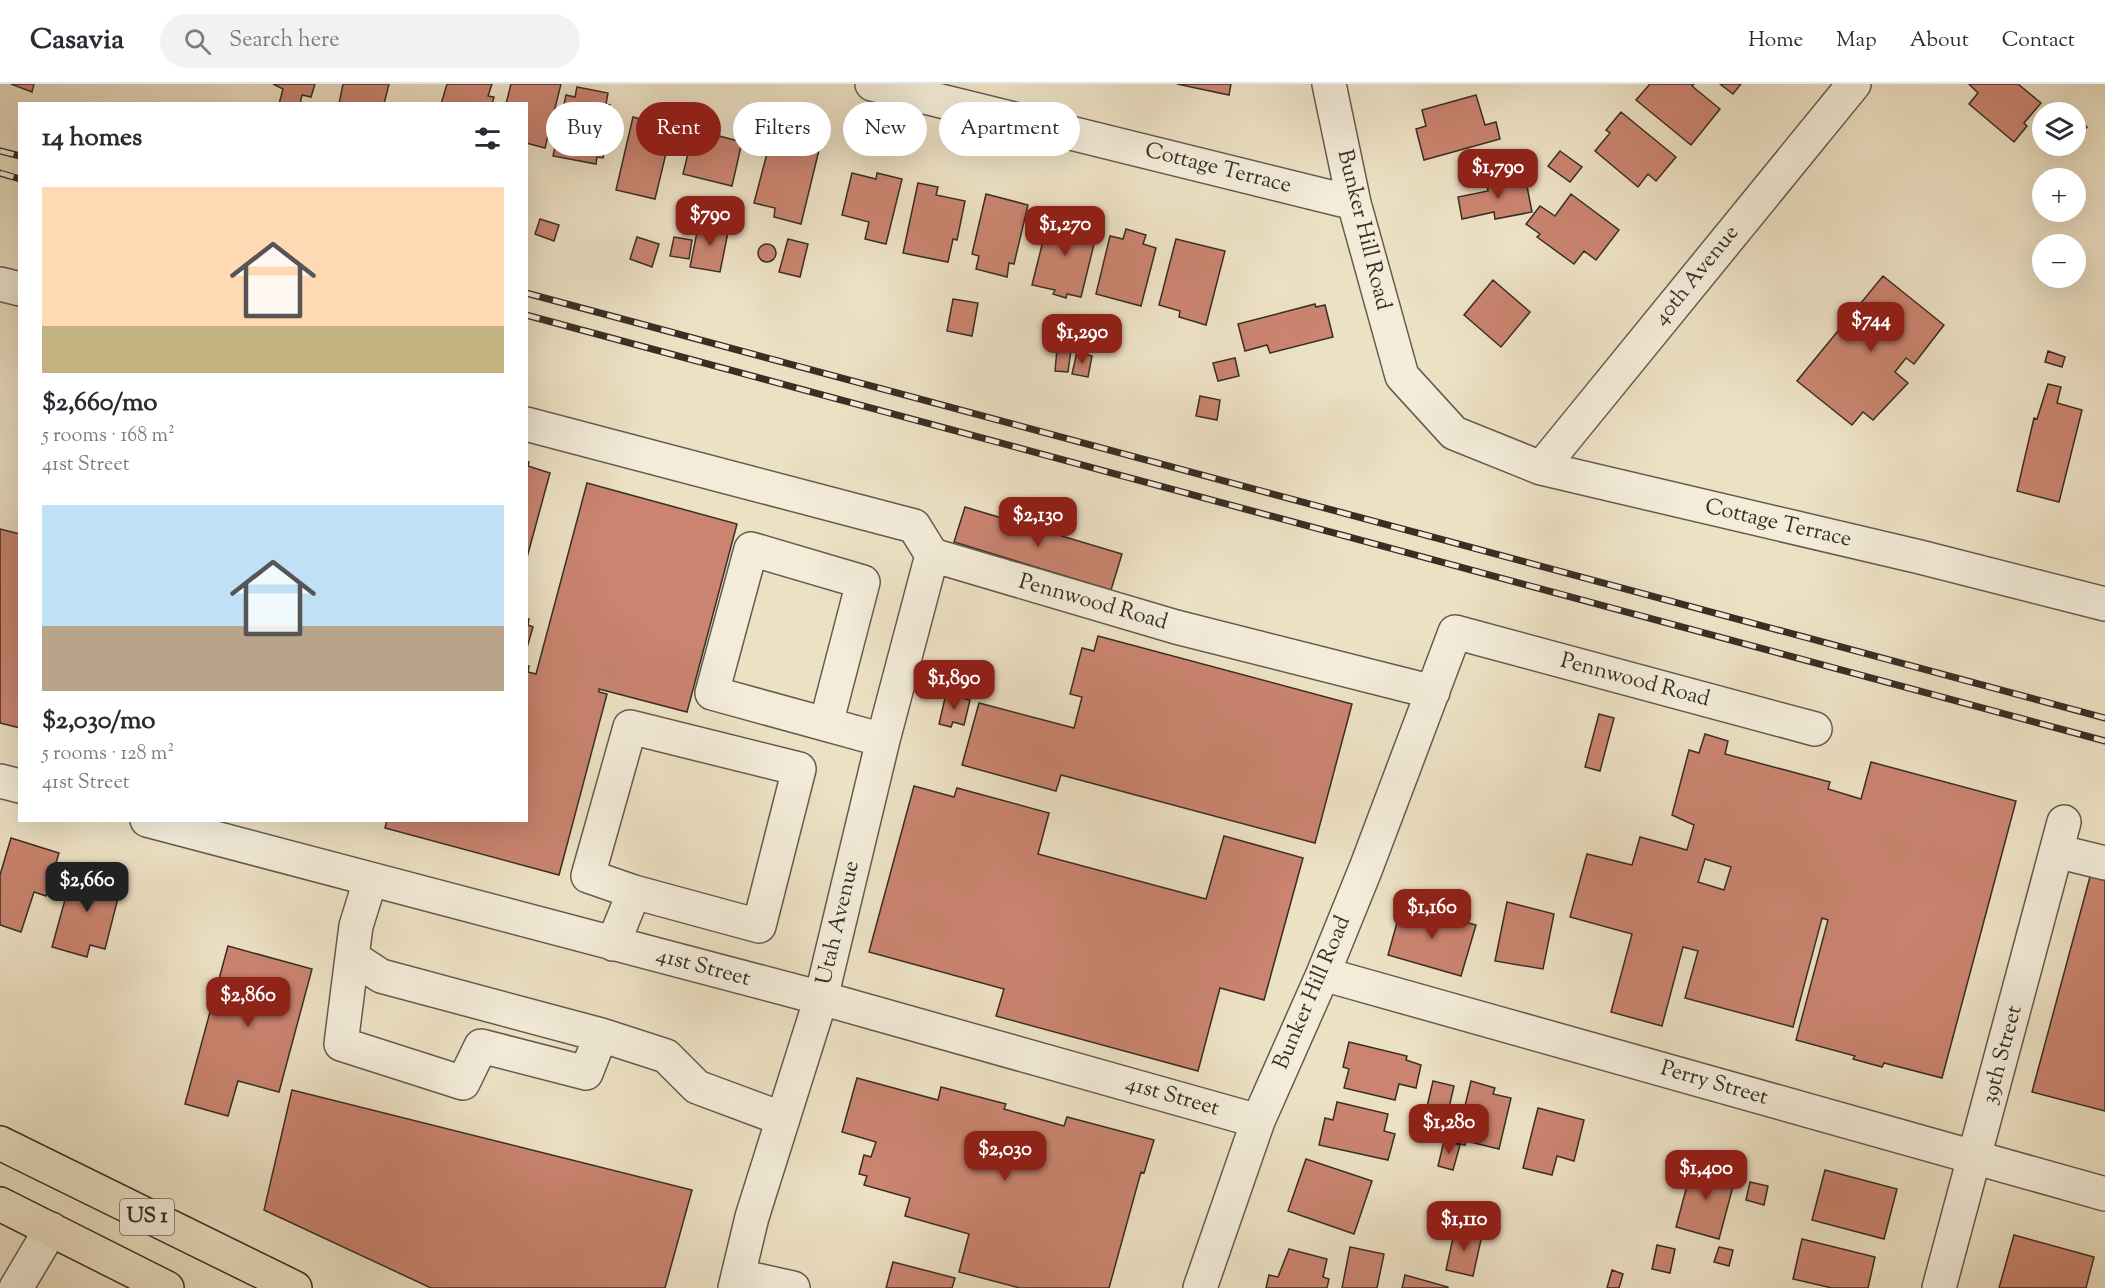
<!DOCTYPE html>
<html lang="en">
<head>
<meta charset="utf-8">
<style>
	:root { --surface:#fff; --page:#f2f2f3; --text:#2b2b33; --muted:#7c7c81; --line:#e1e1e2; --accent:#8f2418 }
	body { margin:0; font-family:"Sorts Mill Goudy",serif; background:var(--page); color:var(--text); height:100vh; display:flex; flex-direction:column; font-size:22px; white-space:nowrap }
	* { box-sizing:border-box; margin:0 }
	p { font-size:20px; color:var(--muted) }
	.icon { flex:none; width:33px; height:33px; fill:none; stroke:currentColor; stroke-width:2; stroke-linecap:round; stroke-linejoin:round }
	.map { position:relative; flex:1; overflow:hidden }
	.drawer { position:absolute; left:18px; top:18px; width:510px; height:720px; display:flex; flex-direction:column; background:var(--surface); border-radius:0px; box-shadow:0 6px 24px #0002 }
	.drawer>* { flex:none }
	.top-card { position:absolute; left:546px; top:18px; width:570px; height:54px; display:flex; gap:12px }
	.controls { position:absolute; left:2032px; top:18px; display:grid; gap:12px }
	.controls a { display:grid; place-items:center; width:54px; height:54px; border-radius:50%; background:var(--surface); box-shadow:0 6px 24px #0002; font-size:30px }
	.price { position:absolute; translate:-50% -51px; padding:0 14px; border-radius:12px; background:var(--accent); color:#fff; font-size:20px; line-height:39px; filter:drop-shadow(0 2px 3px #0008) }
	.price::after { content:''; position:absolute; left:50%; top:36px; width:18px; height:14px; margin-left:-9px; background:inherit; clip-path:polygon(0 0,100% 0,50% 100%) }
	.price.on { background:#222; color:#fff }
	ul { padding:0; list-style:none }
	li { display:grid; align-content:center; gap:12px; height:318px; padding:0 24px }
	li span { display:grid; place-items:center; height:186px; border-radius:0px; color:#555 }
	li>.icon { margin-inline-start:auto }
	span .icon { width:108px; height:108px; fill:#fffc; stroke-width:1 }
	li b { font-size:26px }
	h2 { display:flex; justify-content:space-between; align-items:center; height:72px; padding:0 24px; font-size:26px }
	.pill { padding:0 21px; border-radius:27px; background:var(--surface); box-shadow:0 6px 24px #0002; font-size:21px; line-height:54px }
	.pill.on { background:var(--accent); color:#fff }
	header { display:flex; align-items:center; gap:36px; box-sizing:border-box; height:84px; padding:0 30px; background:var(--surface); border-bottom:2px solid var(--line) }
	header strong { font-size:28px }
	nav { display:flex; gap:33px; margin-inline-start:auto; font-size:21px }
	.search { width:420px; height:54px; background:var(--page); display:flex; align-items:center; gap:15px; box-sizing:border-box; padding:0 21px; border-radius:33px; color:var(--muted); font-size:22px }
	.map>svg:first-child { display:block }
</style>
</head>
<body>
<header>
<strong>Casavia</strong>
<div class="search"><svg class="icon" aria-label="search" viewBox="0 0 24 24"><circle cx="10" cy="10" r="6"/><path d="M15 15l6 6"/></svg>Search here</div>
<nav><a>Home</a><a>Map</a><a>About</a><a>Contact</a></nav>
</header>
<div class="map">
<svg width="2105" height="1204" viewBox="0 0 2105 1204">
	<rect width="100%" height="100%" fill="#ede1c4"/>
	<filter id="stains"><feTurbulence type="fractalNoise" baseFrequency=".00333" numOctaves="4"/><feColorMatrix values="0 0 0 0 .2 0 0 0 0 .09 0 0 0 0 .02 0 0 0 .5 -.17"/></filter>
	<radialGradient id="worn" r=".72"><stop offset=".6" stop-color="#630" stop-opacity="0"/><stop offset="1" stop-color="#630" stop-opacity=".3"/></radialGradient>
	<path fill="#ca8470" stroke="#382e26" stroke-width="1.5" fill-rule="evenodd" d="M11,0h23l-2,8z
		M273,0h42l-4,13 -9,-2 -2,9h-21l4,-15z
		M343,0h46l-5,20h-45z
		M447,0h45l-4,12 6,1 -2,7h-51z
		M511,0h50l-16,64 -19,-5v-39h-20z
		M1177,0h54l-2,11z
		M1650,0h44l-2,2 28,23 -29,36 -55,-45z
		M1720,0h21l-8,10z
		M1969,0h49l23,19 -17,20 3,3 -13,16 -45,-38 9,-11z
		M577,3l31,6 -2,11 4,1 -4,20 6,1 -4,23 -3,-1 -2,10 -6,-1 -1,7 -43,-8 13,-61 9,2z
		M1476,11l9,30 11,-3 4,17 -76,21 -8,-31 10,-3 -4,-16z
		M1621,28l55,45 -20,24 -8,-7 -10,13 -43,-36 15,-18 -4,-3z
		M657,31l17,5 -19,79 -39,-9 17,-73 22,6z
		M2076,33l11,10 -11,13z
		M712,50l30,8 -10,44 -49,-12 9,-37 18,5z
		M771,54l48,12 -18,74 -27,-7 1,-9 -21,-5z
		M1560,67l22,16 -12,15 -22,-16z
		M852,89l24,6 1,-6 25,6 -16,65 -21,-5 4,-17 -27,-7z
		M1525,92l7,36 -37,7 -1,-7 -32,7 -4,-22 30,-6 -1,-7z
		M918,99l20,4 -2,8 29,6 -8,39 -4,-1 -5,23 -45,-9z
		M986,110l42,11 -14,59 -5,-1 -2,14 -31,-8 3,-13 -7,-2z
		M1571,110l48,36 -23,30 -12,-9 -10,13 -37,-27 3,-3 -14,-10 14,-18 15,10z
		M1065,130l18,5 -1,9 15,4 -16,65 -14,-3 -1,4 -13,-4 2,-4 -23,-5 16,-64 15,4z
		M540,135l19,6 -5,16 -19,-7z
		M699,138l30,5 -9,45 -30,-5z
		M1126,145l20,6 -3,9 13,4 -15,58 -45,-12 14,-58 13,3z
		M637,153l22,7 -7,23 -22,-8z
		M674,153l18,3 -3,19 -19,-3z
		M788,155l20,5 -8,33 -21,-5z
		M1176,155l49,12 -19,74 -27,-8 1,-6 -21,-6z
		M758 169a9 9 0 1 1 18 0a9 9 0 1 1-18 0Z
		M1883,192l61,49 -30,39 -8,-6 -11,14 13,11 -35,37 -10,-8 -11,13 -55,-44z
		M1493,196l37,32 -29,35 -37,-32z
		M953,215l25,4 -6,33 -25,-5z
		M1315,220l1,3 9,-2 8,32 -63,16 -3,-8 -22,6 -7,-27z
		M1057,265l14,1 -3,22 -13,-1z
		M2048,267l17,6 -3,10 -17,-5z
		M1077,268l15,4 -4,21 -16,-3z
		M1235,274l4,18 -21,5 -5,-18z
		M2048,300l13,3 -4,16 25,7 -23,92 -42,-11 17,-73 3,1z
		M1200,312l20,4 -3,20 -21,-4z
		M526,378h3l-1,4 22,7 -24,88z
		M587,399l150,41 -50,188 -88,-23v3l8,2 -48,181 -174,-47 2,-8h139v-154h3l-1,6 8,2z
		M965,423l157,47 -11,36 -157,-48z
		M0,445l20,5v194l-20,-5z
		M526,534l3,1 -1,6 5,2 -7,24z
		M1098,552l254,68 -37,139 -254,-68 -5,16 -94,-26 17,-62 95,25 8,-31 -12,-3 12,-46 12,3z
		M946,610l24,6 -6,25 -11,-3 -2,5 -12,-3z
		M1599,630l15,4 -14,53 -15,-4z
		M1705,650l23,7 -3,13 105,28 -2,7 33,10 10,-37 145,39 -74,277 -58,-15 -2,4 -29,-8 2,-3 -59,-16 32,-120 -6,-2 -29,109 -108,-29 13,-47 -15,-4 -21,79 -51,-14 21,-78 -62,-17 17,-63 45,11 8,-28 47,13 7,-25 -22,-10 17,-65 10,3zM1705,775l26,8 -7,23 -26,-8z
		M914,702l40,11 3,-9 92,25 -11,41 168,45 18,-63 79,22 -39,142 -44,-12 -22,83 -202,-55 8,-27 -135,-37z
		M11,754l48,15 -13,43 -12,-4 -13,40 -21,-7v-50z
		M81,784l34,9 -3,11 8,2 -15,59 -15,-4 -3,12 -35,-10 19,-69 7,2z
		M2091,789l14,4v234l-73,-19z
		M1507,818l47,12 -11,55 -48,-8z
		M1402,821l74,20 -15,51 -73,-21z
		M228,862l84,23 -33,123 -41,-11 -10,35 -43,-12z
		M1349,958l58,14 -1,4 15,5 -5,23 -17,-4 -4,16 -51,-12 5,-19 -6,-2z
		M857,994l81,22 3,-13 65,17 -2,5 60,17 3,-9 87,23 -10,33 -3,-1 -32,116h-89l-61,-16 10,-38 -64,-18 5,-18 -46,-13 3,-9 -8,-2 5,-19 7,2 5,-15 -34,-10z
		M1433,997l21,5 -7,30 -21,-5z
		M1471,997l24,7 -2,6 18,4 -12,51 -33,-8 -1,4 -9,-2z
		M292,1006l400,100 -27,98h-234l-167,-78z
		M1337,1018l51,12 -4,17 11,3 -7,26 -69,-15 6,-27 8,2z
		M1538,1024l46,12 -10,41 -17,-5 -5,19 -29,-7z
		M1444,1057l16,4 -7,25 -15,-4z
		M1306,1075l66,22 -18,53 -66,-23z
		M1693,1079l43,12 -17,64 -43,-12z
		M1825,1086l72,19 -13,50 -72,-19z
		M1750,1098l18,4 -4,19 -18,-5z
		M1455,1145l27,6 -9,41 -27,-6z
		M2014,1151l80,22 -8,31h-87z
		M1802,1155l73,18 -7,31h-36l-39,-9z
		M1657,1161l18,4 -5,24 -18,-4z
		M1350,1163l34,7 -7,34h-35z
		M1719,1163l14,3 -4,16 -15,-4z
		M1289,1165l38,10 -4,18 6,2 -2,9h-61l3,-13 9,2z
		M893,1178l62,16 -3,10h-66z
		M1612,1186l11,4 -4,14h-12z
		M1405,1191l43,12v1h-46z"/>
	<g fill="none" stroke-linecap="round" stroke-linejoin="round">
		<defs>
			<path id="minor" d="M872,0l482,119
				M1329,0l25,119 48,173 52,57 87,35 379,89 185,47
				M0,200l20,5
				M526,340l388,102 18,29 244,72 257,65
				M1541,384l313,-384
				M826,640l37,-142 -112,-33 -39,144 171,47
				M0,697l20,5
				M147,736l674,178 437,123
				M2056,767l49,12
				M370,797l-14,45 -4,31 29,19 220,59 65,21 31,31 86,32
				M613,860l21,-52 125,34 40,-157 -169,-42 -42,149 46,16
				M352,873l-11,87 122,39 18,-37 105,27 15,-38
				M1323,890l782,220
				M738,1192l55,12
				M16,1204l35,-59
				M735,1204l17,-71 69,-219 62,-258 49,-185
				M1200,1204l58,-167 65,-147 43,-106 89,-236 360,97
				M1939,1204l125,-466"/>
			<path id="major" d="M0,1059l295,145
				M0,1120l167,84"/>
		</defs>
		<use href="#minor" stroke="#655b4e" stroke-width="36"/>
		<use href="#major" stroke="#382e26" stroke-width="36"/>
		<use href="#minor" stroke="#f3ecd9" stroke-width="33"/>
		<use href="#major" stroke="#ede1c4" stroke-width="33"/>
		<defs>
			<path id="rail" d="M0,67l20,5
				M0,89l20,6
				M526,209l1579,425
				M526,231l1579,426"/>
		</defs>
		<use href="#rail" stroke="#382e26" stroke-width="7"/>
		<use href="#rail" stroke="#f3ecd9" stroke-width="4.5" stroke-dasharray="14" stroke-linecap="butt"/>
	</g>
	<g text-anchor="middle" dominant-baseline="central" stroke-width="4.5" stroke-linejoin="round" paint-order="stroke">
		<rect fill="#f3ecd9" stroke="#70675c" stroke-width="1.5" x="120" y="1115" width="54" height="36" rx="4.5"/>
		<g font-size="21" font-weight="bold" fill="#382e26">
			<text x="147" y="1133">US 1</text>
		</g>
		<g font-size="22" fill="#382e26" stroke="#f3ecd9">
			<text transform="translate(1218 85) rotate(14)">Cottage Terrace</text>
			<text transform="translate(1363 146) rotate(76)">Bunker Hill Road</text>
			<text transform="translate(1697 192) rotate(-51)">40th Avenue</text>
			<text transform="translate(1778 440) rotate(13)">Cottage Terrace</text>
			<text transform="translate(1093 519) rotate(16)">Pennwood Road</text>
			<text transform="translate(1635 597) rotate(15)">Pennwood Road</text>
			<text transform="translate(839 839) rotate(-77)">Utah Avenue</text>
			<text transform="translate(703 884) rotate(15)">41st Street</text>
			<text transform="translate(1313 909) rotate(-67)">Bunker Hill Road</text>
			<text transform="translate(2003 971) rotate(-75)">39th Street</text>
			<text transform="translate(1714 1000) rotate(16)">Perry Street</text>
			<text transform="translate(1172 1013) rotate(16)">41st Street</text>
		</g>
	</g>
	<rect width="100%" height="100%" filter="url(#stains)"/>
	<rect width="100%" height="100%" fill="url(#worn)"/>
</svg>
<div class="controls">
<a><svg class="icon" aria-label="layers" viewBox="0 0 24 24"><path d="M12 4l9 5-9 5-9-5zM3 14l9 5 9-5"/></svg></a>
<a>+</a>
<a>−</a>
</div>
<b class="price" style="left:1498px;top:116px">$1,790</b>
<b class="price" style="left:710px;top:163px">$790</b>
<b class="price" style="left:1065px;top:173px">$1,270</b>
<b class="price" style="left:1871px;top:269px">$744</b>
<b class="price" style="left:1082px;top:281px">$1,290</b>
<b class="price" style="left:1038px;top:464px">$2,130</b>
<b class="price" style="left:954px;top:627px">$1,890</b>
<b class="price on" style="left:87px;top:829px">$2,660</b>
<b class="price" style="left:1432px;top:856px">$1,160</b>
<b class="price" style="left:248px;top:944px">$2,860</b>
<b class="price" style="left:1449px;top:1071px">$1,280</b>
<b class="price" style="left:1005px;top:1098px">$2,030</b>
<b class="price" style="left:1706px;top:1117px">$1,400</b>
<b class="price" style="left:1464px;top:1168px">$1,110</b>
<div class="top-card">
<a class="pill">Buy</a>
<a class="pill on">Rent</a>
<a class="pill">Filters</a>
<a class="pill">New</a>
<a class="pill">Apartment</a>
</div>
<section class="drawer">
<h2>14 homes<svg class="icon" aria-label="filters" viewBox="0 0 24 24"><path d="M4 7h16M4 17h16"/><circle cx="9" cy="7" r="2"/><circle cx="15" cy="17" r="2"/></svg></h2>
<ul>
<li><span style="background:linear-gradient(#ffd9b3 75%,#c2b280 0)"><svg class="icon" aria-label="home" viewBox="0 0 24 24"><path d="M3 11l9-7 9 7M6 9v11h12V9"/></svg></span><div><b>$2,660/mo</b><p>5 rooms · 168 m²</p><p>41st Street</p></div></li>
<li><span style="background:linear-gradient(#bfe0f5 65%,#b9a48a 0)"><svg class="icon" aria-label="home" viewBox="0 0 24 24"><path d="M3 11l9-7 9 7M6 9v11h12V9"/></svg></span><div><b>$2,030/mo</b><p>5 rooms · 128 m²</p><p>41st Street</p></div></li>
</ul>
</section>
</div>
</body>
</html>
